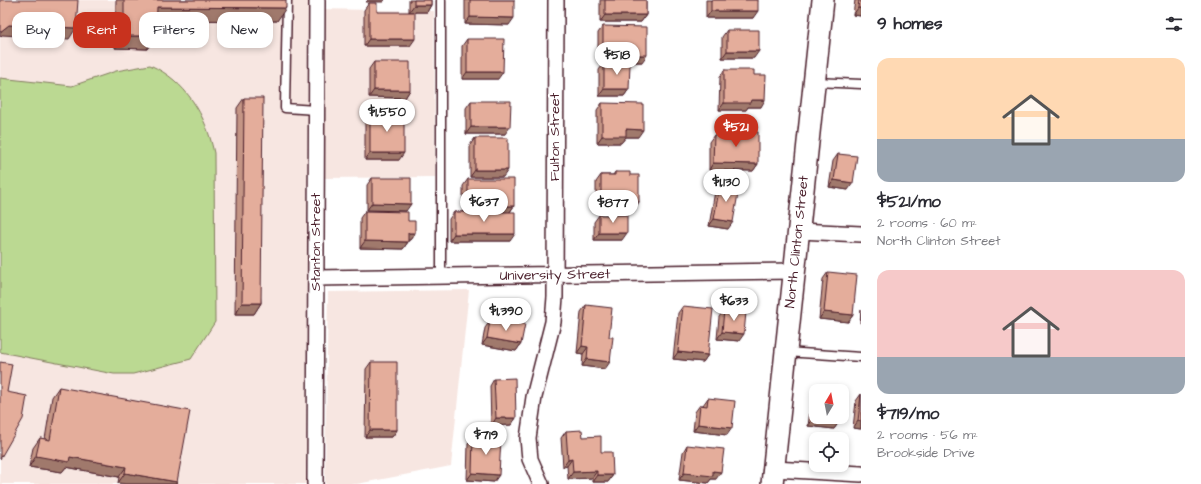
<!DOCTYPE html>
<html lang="en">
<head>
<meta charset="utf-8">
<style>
	:root { --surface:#fff; --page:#f7f7f7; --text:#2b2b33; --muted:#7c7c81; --accent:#c8321e }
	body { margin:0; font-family:"Architects Daughter",sans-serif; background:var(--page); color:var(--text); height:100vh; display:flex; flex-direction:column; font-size:15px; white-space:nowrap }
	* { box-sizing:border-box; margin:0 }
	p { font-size:13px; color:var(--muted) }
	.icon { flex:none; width:22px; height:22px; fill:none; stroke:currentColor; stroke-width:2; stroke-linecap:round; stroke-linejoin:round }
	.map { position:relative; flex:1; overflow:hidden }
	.sheet { display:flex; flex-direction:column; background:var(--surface); width:340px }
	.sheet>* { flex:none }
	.banner { position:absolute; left:12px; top:12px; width:380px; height:36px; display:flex; gap:8px }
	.needle { width:26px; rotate:10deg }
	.buttons { position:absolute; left:809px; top:384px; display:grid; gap:8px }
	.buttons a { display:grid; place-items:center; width:40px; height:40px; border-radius:8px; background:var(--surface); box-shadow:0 2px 6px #0003; font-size:20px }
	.price { position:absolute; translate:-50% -34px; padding:0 9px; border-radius:14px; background:#fff; color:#222; font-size:13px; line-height:26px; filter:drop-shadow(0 1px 2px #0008) }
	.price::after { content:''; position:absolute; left:50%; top:24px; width:12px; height:9px; margin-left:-6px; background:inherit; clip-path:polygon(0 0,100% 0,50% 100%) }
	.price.active { background:var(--accent); color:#fff }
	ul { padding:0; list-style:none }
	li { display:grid; align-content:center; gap:8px; height:212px; padding:0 16px }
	li span { display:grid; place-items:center; height:124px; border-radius:12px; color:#555 }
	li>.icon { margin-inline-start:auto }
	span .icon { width:72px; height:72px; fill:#fffc; stroke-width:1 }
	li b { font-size:17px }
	h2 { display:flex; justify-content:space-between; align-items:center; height:48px; padding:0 16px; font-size:17px }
	.chip { padding:0 14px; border-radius:12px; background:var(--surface); box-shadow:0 2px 6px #0003; font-size:14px; line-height:36px }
	.chip.active { background:var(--accent); color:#fff }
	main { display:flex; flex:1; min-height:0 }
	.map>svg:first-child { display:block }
</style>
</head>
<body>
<main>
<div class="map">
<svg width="861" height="484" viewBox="0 0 861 484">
	<rect width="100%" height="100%" fill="#fff"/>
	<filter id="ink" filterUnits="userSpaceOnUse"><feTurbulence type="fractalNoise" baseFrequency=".025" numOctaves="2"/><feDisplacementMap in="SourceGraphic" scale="8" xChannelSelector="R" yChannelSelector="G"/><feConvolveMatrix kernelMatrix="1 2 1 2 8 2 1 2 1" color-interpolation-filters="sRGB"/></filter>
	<g filter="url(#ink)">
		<path fill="#f7e6e1" d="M0,0h308l-2,484h-306z
			M317,9l117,2 1,166 -112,1z
			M469,290l-18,176 -94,18h-32l3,-192z"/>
		<path fill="#bbd992" stroke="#827c5e" d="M150,65c36,16 56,50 64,88l1,169 -24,37 -58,15h-19l-114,-22v-274l72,8 44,-15z"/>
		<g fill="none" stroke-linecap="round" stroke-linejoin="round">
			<defs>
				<path id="lane" d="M287,0l-2,108 31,2
					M441,0v276
					M815,82l46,2
					M786,352l75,5"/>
				<path id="street" d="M799,231l62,3
					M316,278l478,-7
					M774,469l87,5
					M315,484l2,-484
					M541,484l-11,-25 -2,-21 6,-41 19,-75 2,-25 1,-297"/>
				<path id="secondary" d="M772,484l51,-484"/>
			</defs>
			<use href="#lane" stroke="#4a1f2b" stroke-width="11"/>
			<use href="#street" stroke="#4a1f2b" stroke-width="18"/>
			<use href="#secondary" stroke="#4a1f2b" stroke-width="24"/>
			<use href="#lane" stroke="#fff" stroke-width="8"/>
			<use href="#street" stroke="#fff" stroke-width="15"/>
			<use href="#secondary" stroke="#fff" stroke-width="21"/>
		</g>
		<path fill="#c49585" stroke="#4a1f2b" d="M116,0h170l-9,21 -121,-1v16l-9,13 -32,-1z
			M409,0h22v5l-4,7h-18z
			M465,0h49l-5,25 -44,-1z
			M600,0h46v15l-5,7h-41z
			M706,0h52l-5,18h-47z
			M855,0h6v16l-8,-1z
			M369,3l8,9 33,34h-46v-36z
			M603,26l39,36h-44v-29z
			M727,30l27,28h-32v-21z
			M467,39l31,40h-36v-33z
			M374,62l36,28 -5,8 -36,-1v-28z
			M604,63l25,26 -5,7h-25v-26z
			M724,70l30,5 7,32h-13l-2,3h-27l1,-33z
			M244,98l17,205 -7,11h-19l2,-206z
			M471,101l34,33h-39v-26z
			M602,103l36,34h-12l-5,6h-24v-33z
			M370,112l29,48h-34v-41z
			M730,132l28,32 -5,7 -44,-1v-28l5,-7h14z
			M475,138l28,39h-33v-32z
			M838,154l10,36 -19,-3 4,-26z
			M615,172l15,3 9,27 -5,7h-38v-27l5,-7h12z
			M372,178l34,33 -39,-1v-25z
			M468,179l46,27 -4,6v29h-61v-22l5,-7h9v-26z
			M720,184l8,45 -19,-3 6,-35z
			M365,211l43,10 7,12 -5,7h-2v2l-5,7 -43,-1v-30z
			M599,215l23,25h-28v-18z
			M828,272l25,43 -5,7 -29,-3 4,-40z
			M586,305l23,32 -4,32 -23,-3 1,-12 -6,-1 4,-41z
			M683,306l25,49 -5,7 -30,-3 5,-46z
			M724,310l15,31 -22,-2 2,-22z
			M861,310v13h-1z
			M490,321l15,3 2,-3 14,23 -5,7 -34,-6 3,-17z
			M371,362l26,68 -5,7h-27l1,-68z
			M494,379l22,39 -5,7 -20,1 -1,-40z
			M59,387l117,97h-51l-7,-1 1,-6 -53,-10 -4,5 -33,-5 4,-19 7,-10 5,1 7,-42z
			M817,389l19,2h-20v26l23,5 -5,7 -26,-3 4,-30z
			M861,394v35l-8,-1 3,-27z
			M708,398l19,37 -34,-4 2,-19 5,-7h3z
			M566,431l17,6 18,15 12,23 -5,7h-16v-4l-24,1 -1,-13 -4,1 -2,-29z
			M473,437l21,45 -27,-2 1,-36z
			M687,445l29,34h-5l-3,4 -29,-3 4,-28z"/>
		<path fill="#a0796c" stroke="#4a1f2b" d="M368,0h17l-2,2h-17z
			M414,5h17l-4,7h-18z
			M157,7l129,1 -9,13 -129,-1z
			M858,8h3v8l-8,-1z
			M711,11h47l-5,7h-47z
			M605,15h41l-5,7h-41z
			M470,17l44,1 -5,7 -44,-1z
			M9,25l67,3 -7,11 -67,-4 -2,2v-5z
			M124,36h32l-9,13 -32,-1z
			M369,39h46l-5,7h-46z
			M727,51h32l-5,7h-32z
			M603,55h44l-5,7h-44z
			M467,72h36l-5,7h-36z
			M604,89h25l-5,7h-25z
			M374,90h36l-5,8 -36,-1z
			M751,100h14l-4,7h-13l-2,3h-27l5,-7z
			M471,127h39l-5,7h-39z
			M626,129l17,1 -5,7h-12l-5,6h-24l5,-7z
			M370,153h34l-5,7h-34z
			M713,163l45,1 -5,7 -44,-1z
			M475,170h33l-5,7h-33z
			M834,180l19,3 -5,7 -19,-3z
			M601,202h38l-5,7h-38z
			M372,203l39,1 -5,7 -39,-1z
			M468,206h46l-5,7h-46z
			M714,219l19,3 -5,7 -19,-3z
			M408,233h7l-5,7h-7z
			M599,233h28l-5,7h-28z
			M454,234h61l-5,7h-61z
			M365,241l43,1 -5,7 -43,-1z
			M242,303h19l-7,11h-19z
			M824,312l29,3 -5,7 -29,-3z
			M722,332l22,2 -5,7 -22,-2z
			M487,338l34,6 -5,7 -34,-6z
			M582,346l6,1 -5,7 -6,-1z
			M678,352l30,3 -5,7 -30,-3z
			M587,359l23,3 -5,7 -23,-3z
			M496,418h20l-5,7 -20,1z
			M813,419l26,3 -5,7 -26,-3z
			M858,421h3v8l-8,-1z
			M698,424l34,4 -5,7 -34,-4z
			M370,430h27l-5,7h-27z
			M36,456l34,1 56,10 -7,10 -53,-10 -4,5 -33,-5z
			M572,459l-5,7 -4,1 5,-7z
			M597,471l-5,7 -24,1 5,-7z
			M713,471l8,1 -5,7h-5l-3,4 -29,-3 5,-7z
			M125,473l52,9 -1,2h-51l-7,-1z
			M472,473l27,2 -5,7 -27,-2z
			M597,475h16l-5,7h-16z"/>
		<path fill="#e4ad9b" stroke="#4a1f2b" d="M0,0h78l-2,28 -67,-3 -9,7z
			M124,0h162v8l-129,-1 -1,29h-32z
			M414,0h17v5h-17z
			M470,0h44v18l-44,-1z
			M605,0h41v15h-41z
			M711,0h47v11h-47z
			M859,0h2v8h-3z
			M369,3h8v9h38v27h-46z
			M603,26l44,1v28h-44z
			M727,30h32v21h-32z
			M467,39h37l-1,33h-36z
			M374,62h36v28h-36z
			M604,63l26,1 -1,25h-25z
			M724,70h30v5h12l-1,25h-14l-1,3h-26z
			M244,98h19l-2,205h-19z
			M471,101h40l-1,26h-39z
			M602,103l41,1v26l-17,-1v7h-24z
			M370,112l34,1v40h-34z
			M730,132h28v32l-45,-1 1,-28h16z
			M475,138h33v32h-33z
			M838,154l19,2 -4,27 -19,-3z
			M615,172h15v3h9v27h-38v-27h14z
			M372,178h39v26l-39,-1z
			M468,179h46v27h-46z
			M720,184l19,4 -6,34 -19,-3z
			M365,211l43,1v9h7v12h-7v9l-43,-1z
			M454,212h61v22h-61z
			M599,215h28v18h-28z
			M828,272l29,3 -4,40 -29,-3z
			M586,305l26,3 -3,29h4l-3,25 -23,-3 1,-12 -6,-1z
			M683,306l30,3 -5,46 -30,-3z
			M724,310l22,2 -2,22 -22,-2z
			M490,321l16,3 1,-3 18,3 -4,20 -34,-6z
			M0,362l12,2 -5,28 20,4 -4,23 -23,40z
			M371,362h26v68h-27z
			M515,378l1,40h-20l-2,-39z
			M59,387l131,24 -13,71 -52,-9 1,-6 -56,-10 -1,5 -33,-6 4,-18 10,2z
			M817,389l19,2h-20z
			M816,394v23h23v5l-26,-3z
			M861,394v27h-3z
			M708,398l27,3 -3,27 -34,-4 2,-19 7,1z
			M582,430l1,7 18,-1v16h11l1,23h-16v-4l-24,1 -1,-13 -4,1 -2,-29z
			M473,437l28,1 -2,37 -27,-2z
			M687,445l37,4 -3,23 -8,-1v5l-29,-3z"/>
	</g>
	<g text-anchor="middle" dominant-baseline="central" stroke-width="4" stroke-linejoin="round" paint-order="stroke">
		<g font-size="14" fill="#4a1f2b" stroke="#fff">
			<text transform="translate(555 137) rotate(-90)">Fulton Street</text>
			<text transform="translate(316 242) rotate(-90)">Stanton Street</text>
			<text transform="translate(797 242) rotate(-84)">North Clinton Street</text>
			<text transform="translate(555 275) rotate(-1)">University Street</text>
		</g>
	</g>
</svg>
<div class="buttons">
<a><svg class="needle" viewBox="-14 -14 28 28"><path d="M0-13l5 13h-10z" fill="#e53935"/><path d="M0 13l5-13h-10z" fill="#7c7c81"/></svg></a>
<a><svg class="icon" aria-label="locate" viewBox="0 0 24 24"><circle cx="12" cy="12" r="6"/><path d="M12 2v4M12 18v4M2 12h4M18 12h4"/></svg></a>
</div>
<b class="price" style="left:617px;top:76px">$518</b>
<b class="price" style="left:387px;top:133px">$1,550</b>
<b class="price active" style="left:736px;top:148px">$521</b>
<b class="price" style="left:726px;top:203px">$1,130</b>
<b class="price" style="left:484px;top:223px">$637</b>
<b class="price" style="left:613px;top:224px">$877</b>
<b class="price" style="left:734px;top:322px">$633</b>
<b class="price" style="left:506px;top:332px">$1,390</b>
<b class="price" style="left:486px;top:456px">$719</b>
<div class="banner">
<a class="chip">Buy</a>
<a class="chip active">Rent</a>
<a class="chip">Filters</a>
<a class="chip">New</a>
</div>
</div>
<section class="sheet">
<h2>9 homes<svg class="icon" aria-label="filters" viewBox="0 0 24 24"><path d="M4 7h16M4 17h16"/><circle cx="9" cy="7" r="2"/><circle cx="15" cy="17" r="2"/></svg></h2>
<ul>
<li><span style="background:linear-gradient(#ffd9b3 65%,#9aa5b1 0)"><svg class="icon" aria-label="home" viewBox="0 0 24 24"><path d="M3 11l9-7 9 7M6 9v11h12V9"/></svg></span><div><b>$521/mo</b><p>2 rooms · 60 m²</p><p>North Clinton Street</p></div></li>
<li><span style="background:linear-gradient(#f6c9c9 70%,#9aa5b1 0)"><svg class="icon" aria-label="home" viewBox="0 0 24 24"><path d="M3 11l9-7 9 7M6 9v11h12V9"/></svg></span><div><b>$719/mo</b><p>2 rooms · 56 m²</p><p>Brookside Drive</p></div></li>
</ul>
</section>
</main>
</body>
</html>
